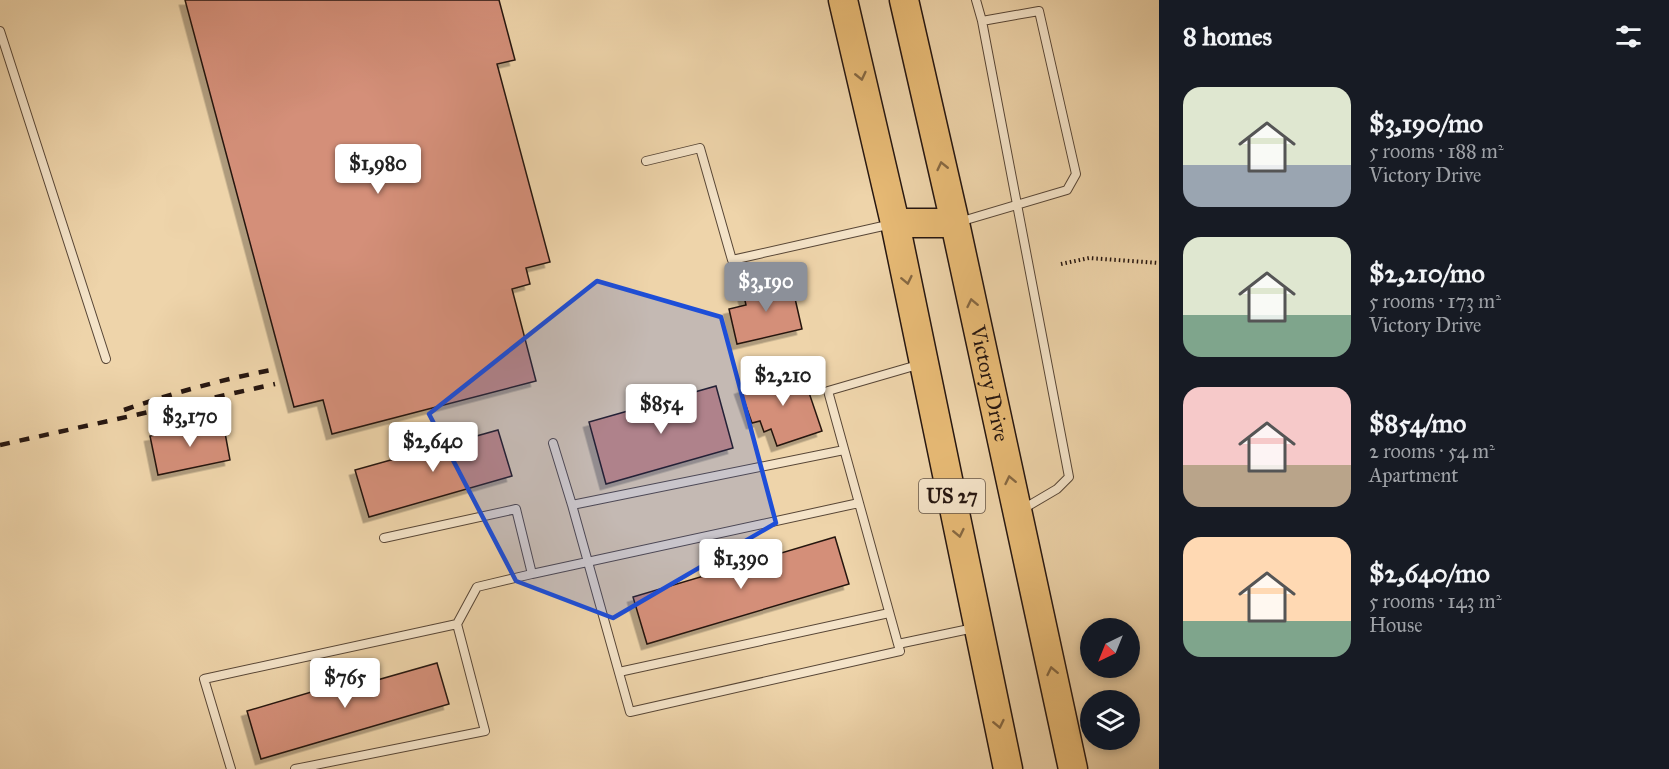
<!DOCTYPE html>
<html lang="en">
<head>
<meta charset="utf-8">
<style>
	:root { --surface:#171b24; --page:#242831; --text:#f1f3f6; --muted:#9ea1a6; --accent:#8c9099 }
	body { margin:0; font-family:"IM FELL Great Primer",serif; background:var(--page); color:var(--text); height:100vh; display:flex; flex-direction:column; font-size:22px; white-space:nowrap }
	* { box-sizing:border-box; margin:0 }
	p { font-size:20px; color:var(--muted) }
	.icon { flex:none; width:33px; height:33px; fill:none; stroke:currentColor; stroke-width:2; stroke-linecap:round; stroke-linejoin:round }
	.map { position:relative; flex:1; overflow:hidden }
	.panel { display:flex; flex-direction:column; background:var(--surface); width:510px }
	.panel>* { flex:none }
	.needle { width:39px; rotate:223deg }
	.tools { position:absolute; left:1080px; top:618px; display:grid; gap:12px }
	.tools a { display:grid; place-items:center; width:60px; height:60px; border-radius:50%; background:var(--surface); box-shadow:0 3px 9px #0003; font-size:30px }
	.price { position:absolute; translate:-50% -51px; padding:0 14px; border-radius:6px; background:#fff; color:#222; font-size:20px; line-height:39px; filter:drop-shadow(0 2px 3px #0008) }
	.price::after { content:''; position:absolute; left:50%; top:36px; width:18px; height:14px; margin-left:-9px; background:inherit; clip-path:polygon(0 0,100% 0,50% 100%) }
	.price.current { background:var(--accent); color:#fff }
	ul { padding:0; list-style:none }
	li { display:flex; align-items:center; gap:18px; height:150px; padding:0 24px }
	li span { display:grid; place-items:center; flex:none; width:168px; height:120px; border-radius:18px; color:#555 }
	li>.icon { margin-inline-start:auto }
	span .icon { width:72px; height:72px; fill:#fffc; stroke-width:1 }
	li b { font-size:26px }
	h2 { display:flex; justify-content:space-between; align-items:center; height:72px; padding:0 24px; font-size:26px }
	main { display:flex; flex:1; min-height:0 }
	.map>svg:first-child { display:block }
</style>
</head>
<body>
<main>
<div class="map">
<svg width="1159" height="769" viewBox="0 0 1159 769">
	<defs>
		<filter id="shadow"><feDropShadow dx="-5.5" dy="5.5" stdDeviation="0" flood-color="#0004"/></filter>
	</defs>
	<rect width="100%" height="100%" fill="#eed4aa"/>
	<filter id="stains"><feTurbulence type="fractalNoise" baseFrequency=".00333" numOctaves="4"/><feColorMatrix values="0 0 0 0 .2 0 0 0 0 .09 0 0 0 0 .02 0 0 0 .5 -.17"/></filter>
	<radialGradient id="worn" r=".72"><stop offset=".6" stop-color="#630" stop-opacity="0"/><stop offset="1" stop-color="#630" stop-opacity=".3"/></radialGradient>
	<path fill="#d48f79" stroke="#261610" stroke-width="1.5" filter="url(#shadow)" d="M185,0h314l16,60 -18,4 53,198 -24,6 4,16 -18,5 24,92 -204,53 -9,-34 -29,7z
		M791,281l11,48 -65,15 -8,-35 17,-4 -3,-13z
		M801,369l21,62 -45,15 -6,-17 -7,3 -4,-11 -8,2 -12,-34z
		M716,386l17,62 -127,36 -17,-62z
		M223,422l7,38 -72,15 -8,-39z
		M498,430l14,46 -143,41 -14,-47z
		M835,537l14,47 -202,60 -14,-47z
		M437,663l12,41 -188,55 -14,-48 78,-23 -3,-11 29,-8 5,17z"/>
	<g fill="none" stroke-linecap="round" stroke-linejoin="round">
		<defs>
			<path id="lane" d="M976,0l6,21 87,456 -12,12 -34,20
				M0,31l106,328
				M646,161l54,-13 32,112 160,-36
				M959,222l108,-32 9,-16 -37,-163 -57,10
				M921,364l-93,27 70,253 76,-16
				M553,443l19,62
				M844,450l-272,55 58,207 270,-61 -2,-7
				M384,538l132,-29 16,65 327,-71
				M619,672l270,-59
				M231,769l-27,-90 253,-55
				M295,769l190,-38 -28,-107 20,-37 55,-13"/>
			<g id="highway">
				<path d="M843,0l52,223 113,546"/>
				<path id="s1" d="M904,0l51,223 118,546"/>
				<path d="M895,223h60"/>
			</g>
		</defs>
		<use href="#lane" stroke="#584636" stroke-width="10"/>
		<use href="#highway" stroke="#261610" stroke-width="31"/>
		<path stroke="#261610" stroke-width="4" stroke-dasharray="1.5 3" stroke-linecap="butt" d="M1061,264l28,-6 70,5"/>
		<use href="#lane" stroke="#f4e3c8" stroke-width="8"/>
		<use href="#highway" stroke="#e7ba75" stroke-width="28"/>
		<path stroke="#261610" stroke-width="4.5" stroke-dasharray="10 10" stroke-linecap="butt" d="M124,410c49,-17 96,-30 147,-40
			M0,445l275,-61"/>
	</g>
	<defs><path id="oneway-chevron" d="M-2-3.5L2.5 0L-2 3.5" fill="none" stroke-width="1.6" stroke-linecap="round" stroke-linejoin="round" transform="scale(1.5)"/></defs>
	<g stroke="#866842">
		<use href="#oneway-chevron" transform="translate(861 76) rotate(77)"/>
		<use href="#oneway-chevron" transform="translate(942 166) rotate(-103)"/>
		<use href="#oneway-chevron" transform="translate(907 280) rotate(78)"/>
		<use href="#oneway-chevron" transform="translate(972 303) rotate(-102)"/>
		<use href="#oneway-chevron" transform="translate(1010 480) rotate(-102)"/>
		<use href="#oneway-chevron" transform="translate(959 533) rotate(78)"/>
		<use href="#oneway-chevron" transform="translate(1052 671) rotate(-102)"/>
		<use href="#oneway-chevron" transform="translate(999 724) rotate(78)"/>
	</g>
	<path fill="#1d4ed8" fill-opacity="0.2" stroke="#1d4ed8" stroke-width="4.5" stroke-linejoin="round" d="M597,281l124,36 55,206 -163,95 -97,-37 -87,-167z"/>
	<g text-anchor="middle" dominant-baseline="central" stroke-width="6" stroke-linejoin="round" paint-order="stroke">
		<rect fill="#f4e3c8" stroke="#645447" stroke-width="1.5" x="919" y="479" width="66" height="34" rx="4.5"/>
		<g font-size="20" font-weight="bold" fill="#261610">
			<text x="952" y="496">US 27</text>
		</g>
		<g font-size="21" fill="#261610" stroke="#f4e3c8">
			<text stroke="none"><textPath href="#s1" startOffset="393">Victory Drive</textPath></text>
		</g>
	</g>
	<rect width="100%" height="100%" filter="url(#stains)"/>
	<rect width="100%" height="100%" fill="url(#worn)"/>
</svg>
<div class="tools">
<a><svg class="needle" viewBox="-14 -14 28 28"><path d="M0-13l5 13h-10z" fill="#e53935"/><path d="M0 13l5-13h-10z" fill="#9ea1a6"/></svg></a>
<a><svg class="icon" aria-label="layers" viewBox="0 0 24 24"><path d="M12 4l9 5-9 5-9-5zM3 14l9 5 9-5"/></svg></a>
</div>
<b class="price" style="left:378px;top:195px">$1,980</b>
<b class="price current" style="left:766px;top:313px">$3,190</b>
<b class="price" style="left:783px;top:407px">$2,210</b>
<b class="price" style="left:661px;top:435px">$854</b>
<b class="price" style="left:190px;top:448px">$3,170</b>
<b class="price" style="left:433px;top:473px">$2,640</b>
<b class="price" style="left:741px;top:590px">$1,390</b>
<b class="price" style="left:345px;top:709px">$765</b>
</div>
<section class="panel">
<h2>8 homes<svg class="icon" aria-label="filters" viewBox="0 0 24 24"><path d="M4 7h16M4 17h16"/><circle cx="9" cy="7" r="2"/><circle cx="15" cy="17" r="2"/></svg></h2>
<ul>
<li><span style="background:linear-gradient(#dfe7d0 65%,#9aa5b1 0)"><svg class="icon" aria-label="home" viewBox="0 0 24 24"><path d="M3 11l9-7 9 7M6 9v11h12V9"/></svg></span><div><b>$3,190/mo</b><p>5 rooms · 188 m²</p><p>Victory Drive</p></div></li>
<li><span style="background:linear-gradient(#dfe7d0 65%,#7fa58c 0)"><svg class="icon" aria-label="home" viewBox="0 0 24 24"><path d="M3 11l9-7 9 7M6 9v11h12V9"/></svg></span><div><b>$2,210/mo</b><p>5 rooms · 173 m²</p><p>Victory Drive</p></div></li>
<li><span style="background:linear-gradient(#f6c9c9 65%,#b9a48a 0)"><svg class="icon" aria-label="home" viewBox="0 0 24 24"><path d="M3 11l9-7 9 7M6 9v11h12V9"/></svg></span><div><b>$854/mo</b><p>2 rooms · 54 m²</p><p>Apartment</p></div></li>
<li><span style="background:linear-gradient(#ffd9b3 70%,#7fa58c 0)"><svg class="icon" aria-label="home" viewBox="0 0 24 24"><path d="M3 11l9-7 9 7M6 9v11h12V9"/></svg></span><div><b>$2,640/mo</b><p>5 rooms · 143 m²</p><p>House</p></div></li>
</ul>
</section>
</main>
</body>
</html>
